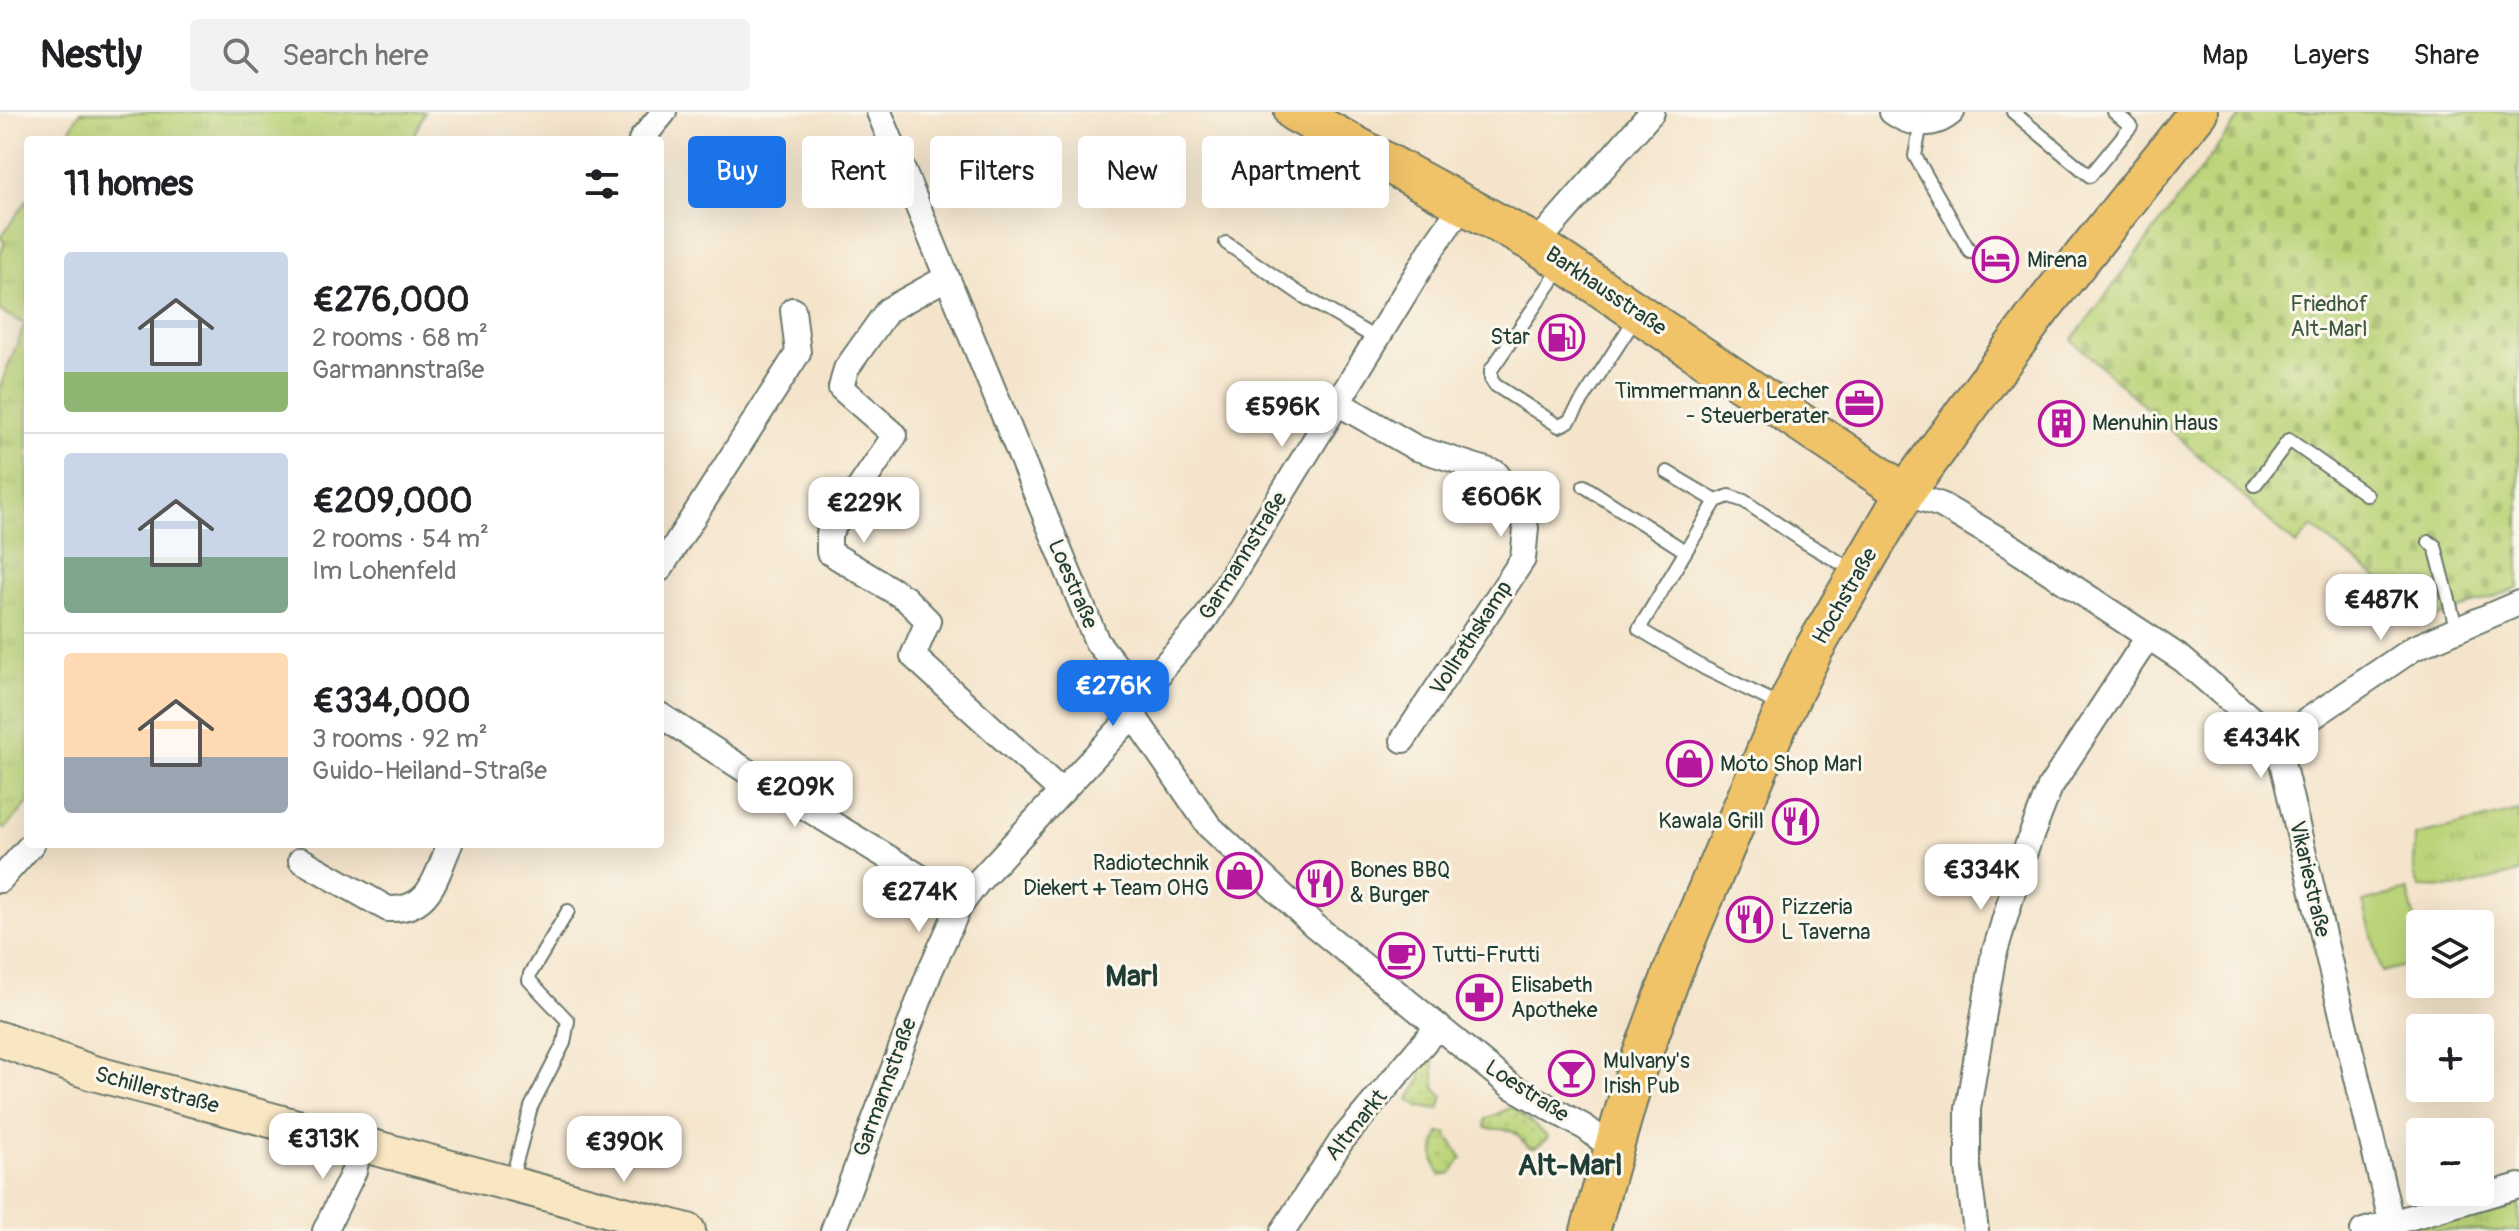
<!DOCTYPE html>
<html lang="en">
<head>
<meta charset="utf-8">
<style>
	:root { --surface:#fff; --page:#f2f2f2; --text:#202124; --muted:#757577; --line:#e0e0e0; --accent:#1a73e8 }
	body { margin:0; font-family:Pangolin,sans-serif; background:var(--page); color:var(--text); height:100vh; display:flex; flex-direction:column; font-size:30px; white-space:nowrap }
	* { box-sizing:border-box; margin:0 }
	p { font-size:26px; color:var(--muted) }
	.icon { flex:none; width:44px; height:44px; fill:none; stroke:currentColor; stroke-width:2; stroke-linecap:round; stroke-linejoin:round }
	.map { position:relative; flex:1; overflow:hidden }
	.drawer { position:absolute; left:24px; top:24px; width:640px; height:712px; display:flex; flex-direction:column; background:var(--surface); border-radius:8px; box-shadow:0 8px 32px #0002 }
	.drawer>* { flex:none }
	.banner { position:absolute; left:688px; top:24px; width:760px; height:72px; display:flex; gap:16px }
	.buttons { position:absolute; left:2406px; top:798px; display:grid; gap:16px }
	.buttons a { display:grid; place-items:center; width:88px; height:88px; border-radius:8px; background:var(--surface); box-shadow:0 8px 32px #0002; font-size:40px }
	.price { position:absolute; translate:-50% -68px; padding:0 18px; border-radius:16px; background:#fff; color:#222; font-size:26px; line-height:52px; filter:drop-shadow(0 2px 4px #0008) }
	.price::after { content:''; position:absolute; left:50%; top:48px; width:24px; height:18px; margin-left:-12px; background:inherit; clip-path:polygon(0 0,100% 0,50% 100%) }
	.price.current { background:var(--accent); color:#fff }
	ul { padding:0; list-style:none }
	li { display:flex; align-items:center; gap:24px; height:200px; padding:0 40px }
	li+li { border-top:2px solid var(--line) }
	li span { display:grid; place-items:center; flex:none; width:224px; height:160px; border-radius:8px; color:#555 }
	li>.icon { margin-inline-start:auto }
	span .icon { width:96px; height:96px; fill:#fffc; stroke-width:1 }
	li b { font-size:34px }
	h2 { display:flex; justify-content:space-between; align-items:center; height:96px; padding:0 40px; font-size:34px }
	.tag { padding:0 28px; border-radius:8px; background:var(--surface); box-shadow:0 8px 32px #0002; font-size:28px; line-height:72px }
	.tag.current { background:var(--accent); color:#fff }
	header { display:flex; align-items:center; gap:48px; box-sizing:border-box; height:112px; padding:0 40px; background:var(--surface); border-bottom:2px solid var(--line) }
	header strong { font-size:38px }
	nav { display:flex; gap:44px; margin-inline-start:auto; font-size:28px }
	.search { width:560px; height:72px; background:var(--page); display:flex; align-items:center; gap:20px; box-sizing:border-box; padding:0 28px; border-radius:8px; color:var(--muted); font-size:30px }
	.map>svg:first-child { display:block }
</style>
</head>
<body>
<header>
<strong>Nestly</strong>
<div class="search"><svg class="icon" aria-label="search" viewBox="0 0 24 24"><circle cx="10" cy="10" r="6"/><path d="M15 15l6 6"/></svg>Search here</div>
<nav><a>Map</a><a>Layers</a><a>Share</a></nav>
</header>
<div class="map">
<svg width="2519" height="1119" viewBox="0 0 2519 1119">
	<defs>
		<pattern id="grass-dots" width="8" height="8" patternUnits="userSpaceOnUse" patternTransform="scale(2)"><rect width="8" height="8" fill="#bcd479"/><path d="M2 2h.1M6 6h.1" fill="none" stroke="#a1b769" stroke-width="1.8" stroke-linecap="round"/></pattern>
		<pattern id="cemetery-stones" width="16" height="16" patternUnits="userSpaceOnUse" patternTransform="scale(2)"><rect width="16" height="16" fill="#bcd479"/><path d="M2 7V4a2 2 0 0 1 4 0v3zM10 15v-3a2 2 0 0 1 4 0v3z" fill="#a1b769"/></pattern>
		<pattern id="park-tufts" width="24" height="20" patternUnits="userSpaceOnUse" patternTransform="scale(2)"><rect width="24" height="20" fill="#bcd479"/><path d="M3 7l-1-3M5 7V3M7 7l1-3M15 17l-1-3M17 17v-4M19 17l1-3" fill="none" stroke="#a1b769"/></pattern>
	</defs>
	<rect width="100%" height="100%" fill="#fbf7ec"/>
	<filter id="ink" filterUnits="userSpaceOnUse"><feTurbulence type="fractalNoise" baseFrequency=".0125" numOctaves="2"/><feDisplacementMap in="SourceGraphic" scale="16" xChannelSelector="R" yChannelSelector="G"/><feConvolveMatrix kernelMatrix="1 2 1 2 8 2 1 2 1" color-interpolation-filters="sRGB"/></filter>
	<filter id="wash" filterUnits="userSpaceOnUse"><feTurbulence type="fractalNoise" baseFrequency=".006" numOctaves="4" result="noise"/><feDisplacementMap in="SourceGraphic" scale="32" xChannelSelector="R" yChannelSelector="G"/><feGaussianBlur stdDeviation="1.8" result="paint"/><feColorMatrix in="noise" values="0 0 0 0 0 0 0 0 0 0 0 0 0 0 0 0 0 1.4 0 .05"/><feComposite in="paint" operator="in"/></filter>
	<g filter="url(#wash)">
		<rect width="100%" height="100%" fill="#f4e4cb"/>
		<path fill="url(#grass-dots)" stroke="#6e8856" stroke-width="2" d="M1427,940l6,4 2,32 8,8 -4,13 -20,-3 -10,-7 12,-20 -3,-16z
			M1512,995l36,30c-21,25 -21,1 -37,-6 -8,-3 -18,-1 -26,-4l1,-8z
			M1439,1021h7l16,25 -11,16 -10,2c-10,-14 -8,-28 -2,-43z"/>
		<path fill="url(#cemetery-stones)" stroke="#6e8856" stroke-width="2" d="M2244,0h275v476l-99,35 -34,-38 -74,-58 -16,18 -224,-205z"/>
		<path fill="url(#park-tufts)" stroke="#6e8856" stroke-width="2" d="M80,0h345l-12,25 3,3h-347l-2,-6z
			M28,87v604l-23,26 -5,-3v-439l25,-63 -25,-13v-57l5,-12 -5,-4z
			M2519,699v61l-59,16 -40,-1 -6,-12 1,-39z
			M2519,1087v32l-124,-1z"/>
		<path fill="#bcd479" stroke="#6e8856" stroke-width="2" d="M2407,778l13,49v23l-38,10 -19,-70z"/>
	</g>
	<g filter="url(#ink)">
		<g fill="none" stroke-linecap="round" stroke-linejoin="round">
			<defs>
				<path id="lane" d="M2013,0l77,64 41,-50 -17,-14
					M1921,11l-6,33 55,96
					M1226,131l77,53 74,43
					M1561,156l-70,102v9l4,6 64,41 10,-5 68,-105
					M1667,360l49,29 13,-5 15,5 59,40 53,31
					M2255,373l34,-45 78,55
					M1584,374l101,65
					M1716,389l-77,128 65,39 78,38
					M2429,430l6,4 22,85
					M511,1069l20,-74 33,-64 4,-22 -39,-41 1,-6 38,-63"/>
				<path id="street" d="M879,0l218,530 28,35 8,38 76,111 106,100 196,160 75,42 26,20
					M1892,0c19,14 42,16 60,0
					M641,28l23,-28
					M1536,132l116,-132
					M946,166l-58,32 -42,59 -5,19 54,47 -66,98v19l76,46 23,23 -15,35 149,136
					M1338,291l78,45 80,25 24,31 6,24 -3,31 -120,181
					M1905,381l36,12 71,42 170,112 95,82 114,480
					M660,457l138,-216 -5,-43
					M660,603l110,71 175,106 14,15
					M2277,629l137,-93 105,-45
					M301,748l87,49c43,2 47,-32 62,-65
					M0,768l32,-36
					M325,1119l29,-60 6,-26
					M833,1119l97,-260 29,-64 18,-24 156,-168 31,-49 40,-45 231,-377 29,-41
					M1283,1119l59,-91 96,-114
					M1976,1119l-8,-62v-60l25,-151 31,-104 26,-67 98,-150
					M2363,1119l156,-45"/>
				<path id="secondary" d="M0,927l90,33 598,159"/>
				<path id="primary" d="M1294,0l242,132 369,249
					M1590,1119l45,-157 38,-103 99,-234 42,-88 91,-156 136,-184 157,-197"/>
			</defs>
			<use href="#lane" stroke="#6a7769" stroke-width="16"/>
			<use href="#street" stroke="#6a7769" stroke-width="28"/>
			<use href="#secondary" stroke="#6a7769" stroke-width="38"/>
			<use href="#primary" stroke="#6a7769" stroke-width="42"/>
			<use href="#lane" stroke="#fff" stroke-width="12"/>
			<use href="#street" stroke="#fff" stroke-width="24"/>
			<use href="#secondary" stroke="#f9e7c3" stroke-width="34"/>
			<use href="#primary" stroke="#f0c369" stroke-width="38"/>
		</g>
	</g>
	<defs>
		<symbol id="hotel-ring" viewBox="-11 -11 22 22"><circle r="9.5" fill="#fbf7ec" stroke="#b5179e" stroke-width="1.5"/><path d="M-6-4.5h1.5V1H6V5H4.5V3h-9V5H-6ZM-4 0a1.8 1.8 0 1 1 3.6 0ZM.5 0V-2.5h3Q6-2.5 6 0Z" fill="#b5179e"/></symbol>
		<symbol id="fuel-ring" viewBox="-11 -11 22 22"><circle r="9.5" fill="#fbf7ec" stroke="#b5179e" stroke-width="1.5"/><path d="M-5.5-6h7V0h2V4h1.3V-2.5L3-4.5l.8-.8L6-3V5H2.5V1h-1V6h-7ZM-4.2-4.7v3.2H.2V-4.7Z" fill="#b5179e"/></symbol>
		<symbol id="office-ring" viewBox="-11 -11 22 22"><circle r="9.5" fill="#fbf7ec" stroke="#b5179e" stroke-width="1.5"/><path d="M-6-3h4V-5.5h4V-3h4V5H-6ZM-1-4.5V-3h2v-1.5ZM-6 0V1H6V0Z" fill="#b5179e"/></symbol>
		<symbol id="building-ring" viewBox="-11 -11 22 22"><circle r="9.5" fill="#fbf7ec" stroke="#b5179e" stroke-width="1.5"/><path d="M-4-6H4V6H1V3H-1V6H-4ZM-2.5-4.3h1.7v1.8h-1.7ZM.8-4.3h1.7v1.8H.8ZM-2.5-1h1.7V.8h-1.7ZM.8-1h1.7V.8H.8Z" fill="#b5179e"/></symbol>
		<symbol id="shop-ring" viewBox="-11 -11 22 22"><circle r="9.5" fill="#fbf7ec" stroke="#b5179e" stroke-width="1.5"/><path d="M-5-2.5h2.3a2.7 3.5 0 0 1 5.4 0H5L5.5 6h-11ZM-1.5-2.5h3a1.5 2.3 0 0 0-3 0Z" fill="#b5179e"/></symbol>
		<symbol id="restaurant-ring" viewBox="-11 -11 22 22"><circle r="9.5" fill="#fbf7ec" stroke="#b5179e" stroke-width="1.5"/><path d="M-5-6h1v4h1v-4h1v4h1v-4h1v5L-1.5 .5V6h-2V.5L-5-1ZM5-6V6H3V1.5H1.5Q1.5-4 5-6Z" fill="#b5179e"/></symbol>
		<symbol id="cafe-ring" viewBox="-11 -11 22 22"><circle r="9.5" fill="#fbf7ec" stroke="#b5179e" stroke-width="1.5"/><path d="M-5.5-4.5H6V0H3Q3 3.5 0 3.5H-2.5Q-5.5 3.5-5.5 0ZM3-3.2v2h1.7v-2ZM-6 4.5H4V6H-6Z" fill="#b5179e"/></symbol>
		<symbol id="pharmacy-ring" viewBox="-11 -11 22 22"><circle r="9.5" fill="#fbf7ec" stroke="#b5179e" stroke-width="1.5"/><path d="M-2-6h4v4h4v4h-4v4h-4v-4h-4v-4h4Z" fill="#b5179e"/></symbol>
		<symbol id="bar-ring" viewBox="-11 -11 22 22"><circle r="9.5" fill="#fbf7ec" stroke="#b5179e" stroke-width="1.5"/><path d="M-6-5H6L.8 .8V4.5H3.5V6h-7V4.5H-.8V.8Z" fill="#b5179e"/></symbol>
	</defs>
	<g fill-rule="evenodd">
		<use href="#hotel-ring" x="1970" y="122" width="51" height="51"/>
		<use href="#fuel-ring" x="1536" y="200" width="51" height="51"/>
		<use href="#office-ring" x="1834" y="266" width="51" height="51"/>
		<use href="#building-ring" x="2036" y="286" width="51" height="51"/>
		<use href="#shop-ring" x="1664" y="626" width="51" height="51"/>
		<use href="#restaurant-ring" x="1770" y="684" width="51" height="51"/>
		<use href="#shop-ring" x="1214" y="738" width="51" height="51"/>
		<use href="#restaurant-ring" x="1294" y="746" width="51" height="51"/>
		<use href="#restaurant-ring" x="1724" y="782" width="51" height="51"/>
		<use href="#cafe-ring" x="1376" y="818" width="51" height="51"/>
		<use href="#pharmacy-ring" x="1454" y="860" width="51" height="51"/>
		<use href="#bar-ring" x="1546" y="936" width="51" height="51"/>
	</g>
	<g text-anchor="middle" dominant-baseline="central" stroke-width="6" stroke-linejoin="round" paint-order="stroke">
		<g font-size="22" fill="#1f3d34" stroke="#fbf7ec" text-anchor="start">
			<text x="2027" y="148">Mirena</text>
			<text x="1530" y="225" text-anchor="end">Star</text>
			<text x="1829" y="279" text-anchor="end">Timmermann &amp; Lecher<tspan x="1829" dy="25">- Steuerberater</tspan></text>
			<text x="2092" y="311">Menuhin Haus</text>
			<text x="1720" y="652">Moto Shop Marl</text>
			<text x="1764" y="709" text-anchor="end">Kawala Grill</text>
			<text x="1209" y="751" text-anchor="end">Radiotechnik<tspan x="1209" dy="25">Diekert + Team OHG</tspan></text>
			<text x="1350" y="758">Bones BBQ<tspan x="1350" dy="25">&amp; Burger</tspan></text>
			<text x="1781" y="795">Pizzeria<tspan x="1781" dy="25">L Taverna</tspan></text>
			<text x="1432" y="843">Tutti-Frutti</text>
			<text x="1511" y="873">Elisabeth<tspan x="1511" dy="25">Apotheke</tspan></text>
			<text x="1603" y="949">Mulvany's<tspan x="1603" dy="25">Irish Pub</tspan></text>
		</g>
		<g font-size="22" fill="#1f3d34" stroke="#fbf7ec">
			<text transform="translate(1606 179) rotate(34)">Barkhausstraße</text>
			<text transform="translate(1243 444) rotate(-58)">Garmannstraße</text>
			<text transform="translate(1073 472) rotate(67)">Loestraße</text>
			<text transform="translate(1845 484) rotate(-60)">Hochstraße</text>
			<text transform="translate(1471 526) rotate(-57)">Vollrathskamp</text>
			<text transform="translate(2310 767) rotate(77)">Vikariestraße</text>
			<text transform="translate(885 975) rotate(-70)">Garmannstraße</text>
			<text transform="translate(157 978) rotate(15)">Schillerstraße</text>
			<text transform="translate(1527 979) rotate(33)">Loestraße</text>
			<text transform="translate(1356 1013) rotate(-51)">Altmarkt</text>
		</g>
		<g font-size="22" fill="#3e5b42" stroke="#fbf7ec">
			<text x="2329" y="192">Friedhof<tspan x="2329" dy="25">Alt-Marl</tspan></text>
		</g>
		<g font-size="30" font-weight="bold" fill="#1f3d34" stroke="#fbf7ec">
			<text x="1132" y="864">Marl</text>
			<text x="1570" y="1053">Alt-Marl</text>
		</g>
	</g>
</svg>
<div class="buttons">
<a><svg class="icon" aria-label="layers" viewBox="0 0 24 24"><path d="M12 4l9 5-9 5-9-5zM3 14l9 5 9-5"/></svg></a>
<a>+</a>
<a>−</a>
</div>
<b class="price" style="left:1282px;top:337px">€596K</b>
<b class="price" style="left:1501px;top:427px">€606K</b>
<b class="price" style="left:864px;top:433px">€229K</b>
<b class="price" style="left:2381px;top:530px">€487K</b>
<b class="price current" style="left:1113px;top:616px">€276K</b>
<b class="price" style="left:2261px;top:668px">€434K</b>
<b class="price" style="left:795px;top:717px">€209K</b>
<b class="price" style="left:1981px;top:800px">€334K</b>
<b class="price" style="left:919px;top:822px">€274K</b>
<b class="price" style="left:323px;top:1069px">€313K</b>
<b class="price" style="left:624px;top:1072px">€390K</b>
<div class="banner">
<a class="tag current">Buy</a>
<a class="tag">Rent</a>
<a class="tag">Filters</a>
<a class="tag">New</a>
<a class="tag">Apartment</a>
</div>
<section class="drawer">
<h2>11 homes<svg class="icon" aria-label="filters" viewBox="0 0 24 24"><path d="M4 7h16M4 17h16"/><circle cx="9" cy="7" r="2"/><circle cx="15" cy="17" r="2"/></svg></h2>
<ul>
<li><span style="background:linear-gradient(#c9d6e8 75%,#8fb573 0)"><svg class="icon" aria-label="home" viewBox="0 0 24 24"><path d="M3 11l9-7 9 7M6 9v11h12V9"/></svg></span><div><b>€276,000</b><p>2 rooms · 68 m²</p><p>Garmannstraße</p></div></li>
<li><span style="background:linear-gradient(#c9d6e8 65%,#7fa58c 0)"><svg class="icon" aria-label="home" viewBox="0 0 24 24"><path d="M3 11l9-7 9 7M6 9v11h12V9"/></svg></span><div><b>€209,000</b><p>2 rooms · 54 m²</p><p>Im Lohenfeld</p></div></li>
<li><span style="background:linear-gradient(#ffd9b3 65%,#9aa5b1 0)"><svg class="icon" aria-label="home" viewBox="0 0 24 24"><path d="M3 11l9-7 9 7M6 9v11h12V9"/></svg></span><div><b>€334,000</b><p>3 rooms · 92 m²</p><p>Guido-Heiland-Straße</p></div></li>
</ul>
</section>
</div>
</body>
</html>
